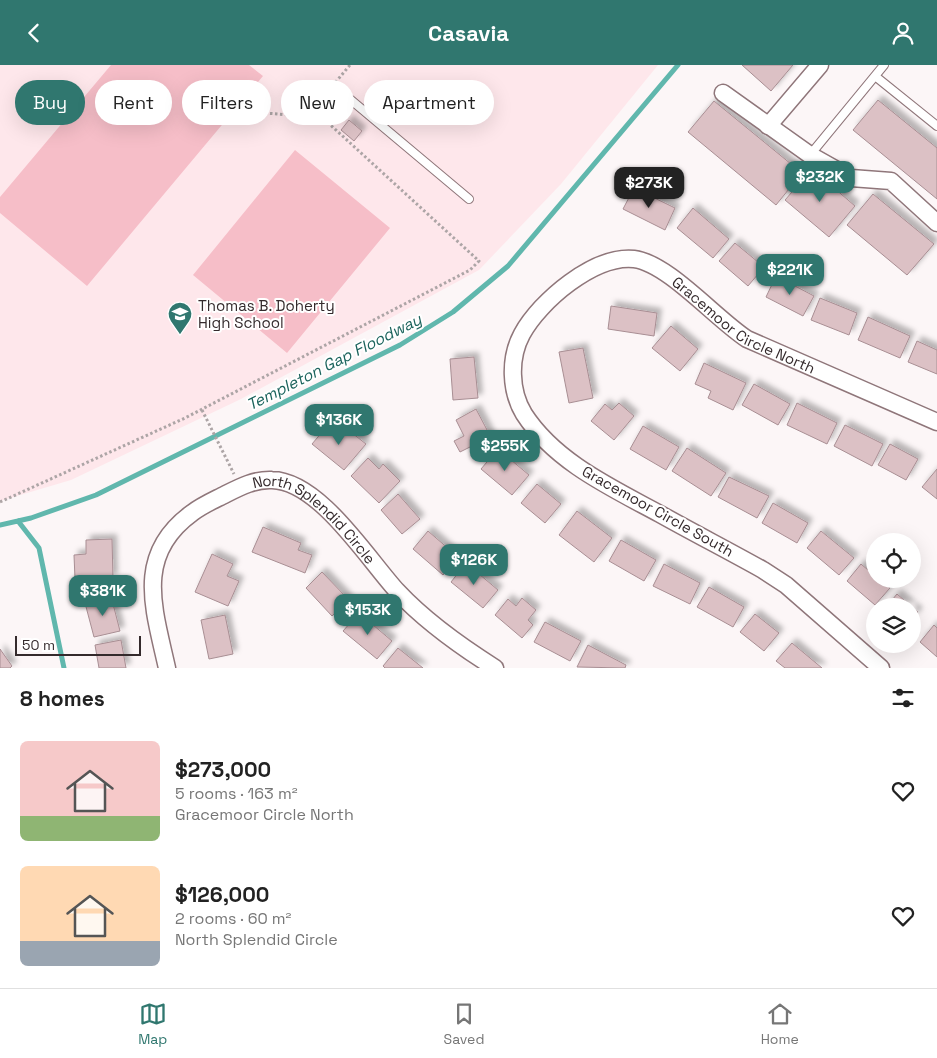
<!DOCTYPE html>
<html lang="en">
<head>
<meta charset="utf-8">
<style>
	:root { --surface:#fff; --page:#f2f2f2; --text:#222; --muted:#767676; --line:#e0e0e0; --accent:#30776f }
	body { margin:0; font-family:"Space Grotesk",sans-serif; background:var(--page); color:var(--text); height:100vh; display:flex; flex-direction:column; font-size:19px; white-space:nowrap }
	* { box-sizing:border-box; margin:0 }
	p { font-size:16px; color:var(--muted) }
	.icon { flex:none; width:28px; height:28px; fill:none; stroke:currentColor; stroke-width:2; stroke-linecap:round; stroke-linejoin:round }
	.map { position:relative; height:603px; overflow:hidden }
	.side { display:flex; flex-direction:column; background:var(--surface); flex:1 }
	.side>* { flex:none }
	.hud { position:absolute; left:15px; top:15px; width:500px; height:45px; display:flex; gap:10px }
	.tools { position:absolute; left:866px; top:468px; display:grid; gap:10px }
	.tools a { display:grid; place-items:center; width:55px; height:55px; border-radius:50%; background:var(--surface); box-shadow:0 5px 20px #0002; font-size:25px }
	.scale { position:absolute; left:15px; bottom:12px; width:126px; box-sizing:border-box; padding-left:5px; border:2px solid #342a2c; border-top:0; font-size:14px; line-height:18px; white-space:nowrap; color:#342a2c; -webkit-text-stroke:4px #fff; paint-order:stroke }
	.price { position:absolute; translate:-50% -42px; padding:0 11px; border-radius:10px; background:var(--accent); color:#fff; font-size:16px; line-height:32px; filter:drop-shadow(0 1px 2px #0008) }
	.price::after { content:''; position:absolute; left:50%; top:30px; width:15px; height:11px; margin-left:-8px; background:inherit; clip-path:polygon(0 0,100% 0,50% 100%) }
	.price.current { background:#222; color:#fff }
	ul { padding:0; list-style:none }
	li { display:flex; align-items:center; gap:15px; height:125px; padding:0 20px }
	li span { display:grid; place-items:center; flex:none; width:140px; height:100px; border-radius:8px; color:#555 }
	li>.icon { margin-inline-start:auto }
	span .icon { width:60px; height:60px; fill:#fffc; stroke-width:1 }
	li b { font-size:21px }
	h2 { display:flex; justify-content:space-between; align-items:center; height:60px; padding:0 20px; font-size:21px }
	.pill { padding:0 18px; border-radius:22px; background:var(--surface); box-shadow:0 5px 20px #0002; font-size:18px; line-height:45px }
	.pill.current { background:var(--accent); color:#fff }
	header { display:flex; justify-content:space-between; align-items:center; height:65px; padding:0 20px; background:var(--accent); color:#fff; font-size:22px; font-weight:700 }
	.menu { display:flex; justify-content:space-around; align-items:center; height:70px; border-top:1px solid var(--line); background:var(--surface); font-size:14px; color:var(--muted) }
	.menu a { display:grid; justify-items:center; gap:2px }
	.menu .current { color:var(--accent) }
	.map>svg:first-child { display:block }
</style>
</head>
<body>
<header><svg class="icon" aria-label="back" viewBox="0 0 24 24"><path d="M15 5l-7 7 7 7"/></svg>Casavia<svg class="icon" aria-label="person" viewBox="0 0 24 24"><circle cx="12" cy="8" r="4"/><path d="M4 21q1-7 8-7t8 7"/></svg></header>
<div class="map">
<svg width="937" height="603" viewBox="0 0 937 603">
	<defs>
		<filter id="shadow"><feDropShadow dx="4.5" dy="-4.5" stdDeviation="2.5" flood-color="#0004"/></filter>
	</defs>
	<rect width="100%" height="100%" fill="#fcf6f7"/>
	<path fill="#fee7eb" d="M0,0h658l-97,119 -82,86 -238,129 -170,81 -71,21z"/>
	<path fill="#f6bec8" d="M111,0h138l14,11 -176,210 -87,-73v-16z
		M295,85l95,78 -103,125 -94,-78z"/>
	<g fill="none" stroke-linecap="round" stroke-linejoin="round">
		<path stroke="#60b7ad" stroke-width="5" d="M18,456l21,27 25,120
			M0,460l31,-7 65,-23 304,-150 53,-33 55,-46 170,-201"/>
	</g>
	<path fill="#dcc1c5" stroke="#a88e93" filter="url(#shadow)" d="M742,0h51l-22,26z
		M878,35l59,48v51l-84,-69z
		M714,36l88,72 -26,32 -88,-73z
		M349,55l13,11 -8,10 -13,-11z
		M812,104l43,37 -26,31 -44,-37z
		M634,123l41,20 -10,22 -42,-21z
		M873,129l61,50 -27,31 -60,-50z
		M693,143l36,31 -16,19 -36,-30z
		M735,178l29,24 -16,19 -29,-25z
		M776,211l38,20 -11,20 -37,-19z
		M820,233l37,15 -8,22 -38,-15z
		M611,241l46,7 -3,23 -46,-7z
		M868,252l42,19 -10,22 -42,-18z
		M671,261l27,23 -18,22 -28,-23z
		M917,276l20,9v24l-29,-12z
		M583,283l10,50 -24,5 -10,-51z
		M474,292l4,41 -25,2 -3,-41z
		M704,298l42,20 -13,27 -25,-12 3,-7 -16,-7z
		M754,319l36,20 -12,21 -36,-20z
		M619,338l15,13 -20,24 -23,-19 14,-17 7,6z
		M797,338l40,20 -10,21 -40,-19z
		M476,344l19,36 -21,10 -4,-8 -10,5 -6,-11 10,-5 -8,-16z
		M328,360l13,11 6,-7 19,15 -22,26 -32,-26z
		M845,360l38,19 -11,22 -38,-20z
		M643,361l36,21 -13,23 -36,-21z
		M890,379l28,15 -12,21 -28,-15z
		M687,383l39,25 -15,23 -39,-25z
		M498,384l31,26 -17,20 -31,-26z
		M368,393l11,11 4,-5 17,17 -21,22 -28,-27z
		M937,404v30l-15,-12z
		M729,412l40,19 -12,22 -39,-21z
		M537,419l24,20 -16,19 -24,-20z
		M398,429l22,25 -18,15 -21,-24z
		M773,438l35,20 -11,20 -35,-20z
		M577,446l35,27 -18,24 -35,-27z
		M263,462l38,16 -3,7 14,5 -7,18 -53,-21z
		M428,466l30,26 -15,18 -30,-26z
		M821,466l33,27 -15,17 -32,-27z
		M112,474l1,39 -38,1 -1,-24 12,-1v-14z
		M621,475l35,20 -12,21 -35,-20z
		M212,489l21,10 -6,12 12,5 -11,25 -33,-14z
		M466,498l32,27 -15,18 -32,-26z
		M664,499l36,19 -10,21 -37,-18z
		M861,499l14,12v3h3l12,9 -15,17 -28,-24z
		M322,507l27,28 -17,16 -26,-28z
		M709,522l35,20 -11,20 -36,-20z
		M897,529l14,12h-24z
		M111,531l9,35 -26,6 -9,-34z
		M522,533l14,12 -8,10 5,5 -11,13 -27,-23 13,-16 8,7z
		M912,542l6,5 -6,6z
		M359,548l33,28 -15,18 -34,-28z
		M755,549l24,19 -15,18 -24,-19z
		M225,550l8,39 -24,5 -8,-39z
		M545,557l36,19 -11,20 -36,-19z
		M934,560l3,3v29l-17,-15z
		M121,575l5,28h-27l-4,-23z
		M792,578l30,25h-37l-9,-7z
		M588,580l38,20 -1,3 -48,-1z
		M398,583l25,20h-38l-2,-2z
		M0,584l12,17 -2,2h-10z"/>
	<g fill="none" stroke-linecap="round" stroke-linejoin="round">
		<defs>
			<path id="lane" d="M875,11l62,50
				M351,35l118,99
				M810,90l74,-90"/>
			<g id="street">
				<path d="M723,28l87,62 41,23 40,3 46,42"/>
				<path d="M768,61l52,-61"/>
				<path id="s1" d="M167,603c-13,-59 -33,-113 25,-155 9,-7 20,-12 30,-17 16,-8 32,-17 50,-16 47,1 95,78 125,111 28,30 63,55 98,77"/>
				<path id="s2" d="M881,603l-95,-83 -23,-15c-34,-19 -69,-37 -103,-56 -48,-26 -105,-52 -136,-100 -14,-23 -15,-56 -2,-80 18,-33 72,-79 112,-75 34,4 82,60 113,80l190,83"/>
			</g>
		</defs>
		<use href="#lane" stroke="#8f767a" stroke-width="10"/>
		<use href="#street" stroke="#8f767a" stroke-width="19"/>
		<path stroke="#ada5a6" stroke-width="3" stroke-dasharray="2.5 2.5" stroke-linecap="butt" d="M265,48l37,3 11,-7 37,-44
			M202,345l32,64
			M0,437l185,-84 285,-148 9,-9 -166,-152"/>
		<use href="#lane" stroke="#fff" stroke-width="8"/>
		<use href="#street" stroke="#fff" stroke-width="16"/>
	</g>
	<defs>
		<symbol id="school-pin" viewBox="-11 -11 22 30"><path d="M0 17L-7.5 6A9.5 9.5 0 1 1 7.5 6Z" fill="#30776f" stroke="#fff"/><path d="M0-5L7-2L0 1L-7-2ZM-4 1L0 2.5L4 1V4Q0 6-4 4Z" fill="#fff"/></symbol>
	</defs>
	<g fill-rule="evenodd">
		<use href="#school-pin" x="166" y="235" width="28" height="38"/>
	</g>
	<g text-anchor="middle" dominant-baseline="central" stroke-width="4" stroke-linejoin="round" paint-order="stroke">
		<g font-size="15" fill="#342a2c" stroke="#fff" text-anchor="start">
			<text x="198" y="240">Thomas B. Doherty<tspan x="198" dy="17">High School</tspan></text>
		</g>
		<g font-size="15" fill="#342a2c" stroke="#fff">
			<text stroke="none"><textPath href="#s2" startOffset="795">Gracemoor Circle North</textPath></text>
			<text transform="translate(658 446) rotate(29)">Gracemoor Circle South</text>
			<text stroke="none"><textPath href="#s1" startOffset="314">North Splendid Circle</textPath></text>
		</g>
		<g font-size="16" font-style="italic" fill="#1b635c" stroke="#fff">
			<text transform="translate(334 297) rotate(-27)">Templeton Gap Floodway</text>
		</g>
	</g>
</svg>
<div class="tools">
<a><svg class="icon" aria-label="locate" viewBox="0 0 24 24"><circle cx="12" cy="12" r="6"/><path d="M12 2v4M12 18v4M2 12h4M18 12h4"/></svg></a>
<a><svg class="icon" aria-label="layers" viewBox="0 0 24 24"><path d="M12 4l9 5-9 5-9-5zM3 14l9 5 9-5"/></svg></a>
</div>
<div class="scale">50 m</div>
<b class="price" style="left:820px;top:138px">$232K</b>
<b class="price current" style="left:649px;top:144px">$273K</b>
<b class="price" style="left:790px;top:231px">$221K</b>
<b class="price" style="left:339px;top:381px">$136K</b>
<b class="price" style="left:505px;top:407px">$255K</b>
<b class="price" style="left:474px;top:521px">$126K</b>
<b class="price" style="left:103px;top:552px">$381K</b>
<b class="price" style="left:368px;top:571px">$153K</b>
<div class="hud">
<a class="pill current">Buy</a>
<a class="pill">Rent</a>
<a class="pill">Filters</a>
<a class="pill">New</a>
<a class="pill">Apartment</a>
</div>
</div>
<section class="side">
<h2>8 homes<svg class="icon" aria-label="filters" viewBox="0 0 24 24"><path d="M4 7h16M4 17h16"/><circle cx="9" cy="7" r="2"/><circle cx="15" cy="17" r="2"/></svg></h2>
<ul>
<li><span style="background:linear-gradient(#f6c9c9 75%,#8fb573 0)"><svg class="icon" aria-label="home" viewBox="0 0 24 24"><path d="M3 11l9-7 9 7M6 9v11h12V9"/></svg></span><div><b>$273,000</b><p>5 rooms · 163 m²</p><p>Gracemoor Circle North</p></div><svg class="icon" aria-label="heart" viewBox="0 0 24 24"><path d="M12 20l-8-8c-3-5 5-10 8-4 3-6 11-1 8 4z"/></svg></li>
<li><span style="background:linear-gradient(#ffd9b3 75%,#9aa5b1 0)"><svg class="icon" aria-label="home" viewBox="0 0 24 24"><path d="M3 11l9-7 9 7M6 9v11h12V9"/></svg></span><div><b>$126,000</b><p>2 rooms · 60 m²</p><p>North Splendid Circle</p></div><svg class="icon" aria-label="heart" viewBox="0 0 24 24"><path d="M12 20l-8-8c-3-5 5-10 8-4 3-6 11-1 8 4z"/></svg></li>
</ul>
</section>
<nav class="menu">
<a class="current"><svg class="icon" aria-label="map" viewBox="0 0 24 24"><path d="M3 6l6-2 6 2 6-2v14l-6 2-6-2-6 2zM9 4v14M15 6v14"/></svg>Map</a>
<a><svg class="icon" aria-label="saved" viewBox="0 0 24 24"><path d="M7 4h10v16l-5-4-5 4z"/></svg>Saved</a>
<a><svg class="icon" aria-label="home" viewBox="0 0 24 24"><path d="M3 11l9-7 9 7M6 9v11h12V9"/></svg>Home</a>
</nav>
</body>
</html>
